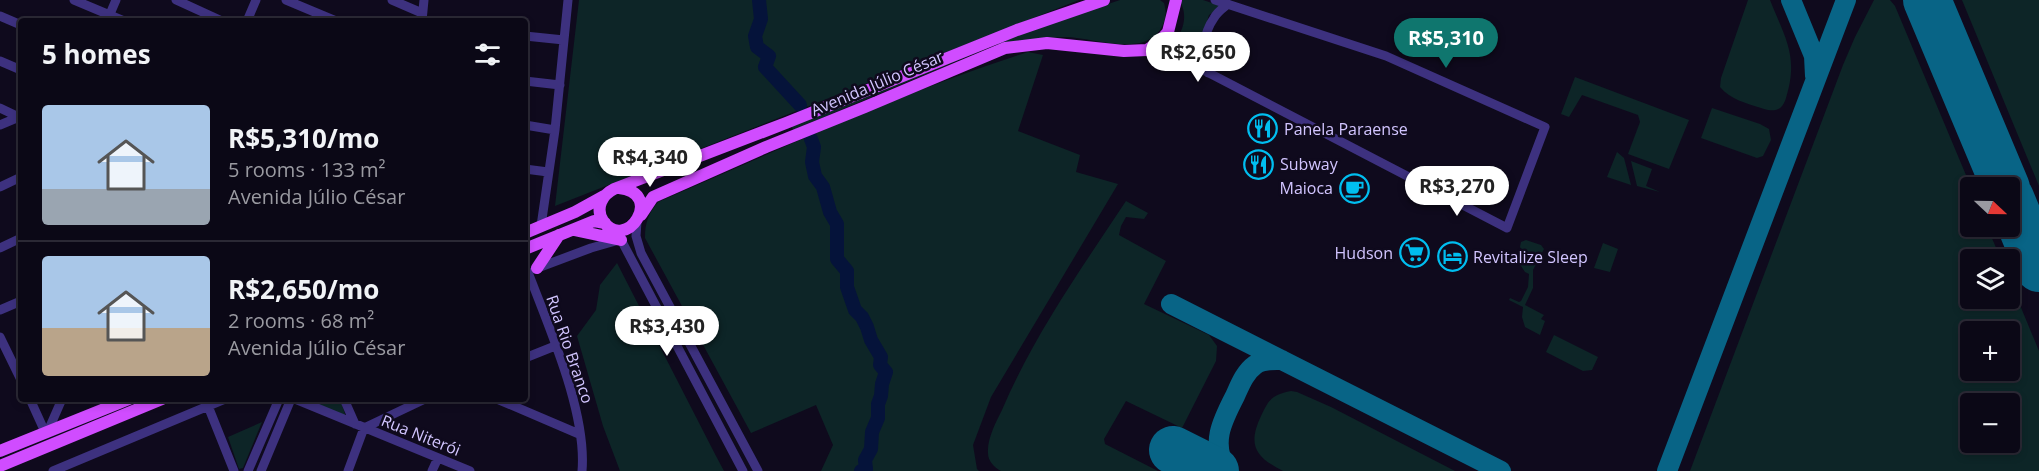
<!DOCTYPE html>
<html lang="en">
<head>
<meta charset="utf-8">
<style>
	:root { --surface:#0b0816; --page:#191623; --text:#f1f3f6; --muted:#9a9aa1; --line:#2b2935; --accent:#0f766e }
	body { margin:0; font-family:"Open Sans",sans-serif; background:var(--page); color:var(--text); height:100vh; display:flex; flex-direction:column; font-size:22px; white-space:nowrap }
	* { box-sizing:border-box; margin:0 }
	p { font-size:20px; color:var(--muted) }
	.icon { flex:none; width:33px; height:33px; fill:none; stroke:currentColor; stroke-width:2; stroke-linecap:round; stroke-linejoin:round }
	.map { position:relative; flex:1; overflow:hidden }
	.panel { position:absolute; left:18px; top:18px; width:510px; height:384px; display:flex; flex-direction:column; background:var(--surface); border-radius:6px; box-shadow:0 3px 9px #0003,0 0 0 2px var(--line) }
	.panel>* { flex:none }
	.needle { width:39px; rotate:112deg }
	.fabs { position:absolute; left:1960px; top:177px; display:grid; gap:12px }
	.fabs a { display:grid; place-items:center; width:60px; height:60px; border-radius:6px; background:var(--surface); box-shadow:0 3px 9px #0003,0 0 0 2px var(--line); font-size:30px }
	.price { position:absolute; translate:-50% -51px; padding:0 14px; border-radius:21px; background:#fff; color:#222; font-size:20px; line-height:39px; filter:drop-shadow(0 2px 3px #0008) }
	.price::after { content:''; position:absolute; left:50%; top:36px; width:18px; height:14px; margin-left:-9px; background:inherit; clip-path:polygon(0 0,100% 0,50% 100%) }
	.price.on { background:var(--accent); color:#fff }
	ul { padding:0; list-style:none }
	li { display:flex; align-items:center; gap:18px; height:150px; padding:0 24px }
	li+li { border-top:2px solid var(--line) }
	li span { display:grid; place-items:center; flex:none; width:168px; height:120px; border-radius:6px; color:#555 }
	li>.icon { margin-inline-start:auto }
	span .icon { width:72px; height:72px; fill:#fffc; stroke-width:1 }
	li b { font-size:26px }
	h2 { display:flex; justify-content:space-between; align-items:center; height:72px; padding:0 24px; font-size:26px }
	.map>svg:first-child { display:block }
</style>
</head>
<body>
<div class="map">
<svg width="2039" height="471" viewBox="0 0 2039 471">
	<rect width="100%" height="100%" fill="#0f0a1d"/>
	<path fill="#0d2527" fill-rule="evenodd" d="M579,0h500l-524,206z
		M1120,0h40l4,3c3,11 2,17 -4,27 -19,28 -70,6 -97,7 -23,1 -46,4 -69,8l-2,-2z
		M1180,0h23l18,6 -12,9 -11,35 2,12 -30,-16v-3c10,-6 15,-17 14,-29 0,-5 -3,-10 -4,-14z
		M1748,0h22c15,38 29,56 16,98 -4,14 -13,14 -25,10 -15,-5 -30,-8 -41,-21l1,-9z
		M1874,0h16l5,6 76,181v39l16,1 14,32 -30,1v38h39v-17l29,70v120h-349l153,-406 12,-28zM1971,332h39v38h-39zM1971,404h39v38h-39z
		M1962,0h77v186z
		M987,45l1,3 -195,82 -2,-5z
		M1028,52l15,3 -25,76 62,24 -4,17 42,12 -127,213 -18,48 4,24 2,2h-158l12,-26 -17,-40 -65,28 -106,-195c0,-15 3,-24 13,-36 121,-52 243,-110 370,-150z
		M1575,77l114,43 -20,49 -41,-15 12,-32 -2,-7 -56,-20 -13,22 -8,-3z
		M1712,108l48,16 9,5 2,11 -8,16 -6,2 -56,-20z
		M1617,152l7,6 7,27 -24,-8z
		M1631,161l21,8 -6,17 14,6 -23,-6z
		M1126,201l22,12 -4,6 -18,-2 -5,9 -2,9 47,26 -22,43 65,31 8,11 -1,15 -34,67 -56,-27 -22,38 1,5 53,27h-157c-7,-4 -13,-10 -13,-18 -1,-14 8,-31 14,-43 32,-75 79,-141 124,-209z
		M1526,240l15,5 3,4 -11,21v18l-8,17 19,10 -3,4 4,2 -5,14 -15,-8 -3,-10 1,-10 -14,-7 1,-2 9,4 2,-1 7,-14 1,-13 -4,-2 -6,-9 3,-13 -2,-3 1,-5z
		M1603,243l15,6 -8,23 -16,-4z
		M617,263l99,193 8,15h-104l-17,-45 -26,-90 19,-26 4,-25z
		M1554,335l44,22 -6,13 -9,1 -37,-19z
		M1291,391l6,1 34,15 124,64h-172c-27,-14 -36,-25 -22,-55 8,-17 11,-21 30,-25z
		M305,399h35l6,18z
		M262,422l-19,46 -4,1 -11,-32z"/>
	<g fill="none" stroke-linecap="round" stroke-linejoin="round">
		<path stroke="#05133a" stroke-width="14" d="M759,0l2,19 -6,17 2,11 12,9 -4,11 35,38
			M811,139l3,8 -2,15 3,14 8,11 7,25 7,12v35l10,12v16l8,23 7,7 5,10 4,13 10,17 -1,8 6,7 -4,12 -1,12 -3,8v14l-6,14 -1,17 -6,11 1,9 -5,2"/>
		<path stroke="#086486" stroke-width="20" d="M1791,0l23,56 1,20
			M1171,304l330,167
			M1227,471c-17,-27 -5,-50 8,-75 5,-11 10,-24 20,-31 8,-6 18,-5 27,-5
			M1667,471l179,-471"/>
		<path stroke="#086486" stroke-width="48" d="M1927,0l79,188
			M2010,198l29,70
			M1173,450l42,21"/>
		<path stroke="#3d317f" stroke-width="9" d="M74,0l50,21
			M176,0l46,21
			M286,0l50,21
			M392,0l30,13
			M0,16l21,9
			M107,21l9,-21
			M247,21l9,-21
			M422,21l2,-21
			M525,36l39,4
			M1147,50l23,5 16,6 321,167 38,-101 -159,-71 -171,-56
			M0,61l21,9
			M1208,73c-9,-15 -4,-41 6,-55 3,-6 9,-10 14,-14
			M525,81l35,4
			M0,108l21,10
			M0,125l19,-8
			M525,125l30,5
			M525,169l23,3
			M0,187l21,-10
			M637,222l-1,14 5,17 117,218
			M541,226l14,-96 13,-130
			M618,234l125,237
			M0,248l21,-10
			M535,269l56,-21 28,-8
			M528,272c21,56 59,140 54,199
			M0,310l21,-9
			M0,337l21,43
			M525,358l30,-12
			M30,399l15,33
			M295,399l175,72
			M344,399l11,25
			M497,399l82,35
			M208,406l26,65
			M48,431l14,-32
			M53,471l172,-72
			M248,471l31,-72
			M261,471l30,-72
			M348,471l16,-43 61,-29
			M432,471l6,-13"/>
		<path stroke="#d04cff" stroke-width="12" d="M619,188c47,5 7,66 -16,33 -8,-13 -1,-26 11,-32l172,-66 231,-93 87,-30
			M641,215l12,-18 113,-50 99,-40 140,-59 42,-5 77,8 23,-1 12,-8 9,-10 8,-32
			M574,230l47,10
			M525,233l50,-21 29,-16
			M525,249l69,-28 11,2
			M537,268l22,-33
			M0,451l129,-52
			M0,466l162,-67"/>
	</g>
	<defs>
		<symbol id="restaurant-ring" viewBox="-11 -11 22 22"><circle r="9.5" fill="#0f0a1d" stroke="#00bef0" stroke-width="1.5"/><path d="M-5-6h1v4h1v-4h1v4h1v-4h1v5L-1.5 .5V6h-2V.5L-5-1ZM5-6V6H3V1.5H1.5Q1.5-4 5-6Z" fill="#00bef0"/></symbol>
		<symbol id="cafe-ring" viewBox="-11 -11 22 22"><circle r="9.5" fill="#0f0a1d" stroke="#00bef0" stroke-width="1.5"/><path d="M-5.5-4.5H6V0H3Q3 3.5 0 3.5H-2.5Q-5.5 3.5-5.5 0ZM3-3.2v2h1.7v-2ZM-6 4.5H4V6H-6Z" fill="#00bef0"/></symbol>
		<symbol id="supermarket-ring" viewBox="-11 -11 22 22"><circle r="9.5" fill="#0f0a1d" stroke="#00bef0" stroke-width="1.5"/><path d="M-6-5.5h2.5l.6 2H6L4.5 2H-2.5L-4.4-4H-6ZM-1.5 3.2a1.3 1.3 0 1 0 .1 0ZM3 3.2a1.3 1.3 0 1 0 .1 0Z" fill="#00bef0"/></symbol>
		<symbol id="hotel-ring" viewBox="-11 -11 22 22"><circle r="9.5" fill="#0f0a1d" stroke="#00bef0" stroke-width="1.5"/><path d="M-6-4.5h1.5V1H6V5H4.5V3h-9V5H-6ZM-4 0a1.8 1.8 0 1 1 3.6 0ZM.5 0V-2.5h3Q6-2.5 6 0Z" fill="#00bef0"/></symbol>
	</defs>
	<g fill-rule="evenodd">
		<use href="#restaurant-ring" x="1246" y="112" width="33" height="33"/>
		<use href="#restaurant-ring" x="1242" y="148" width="33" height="33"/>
		<use href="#cafe-ring" x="1338" y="172" width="33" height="33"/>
		<use href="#supermarket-ring" x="1398" y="236" width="33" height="33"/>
		<use href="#hotel-ring" x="1436" y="240" width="33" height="33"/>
	</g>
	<g text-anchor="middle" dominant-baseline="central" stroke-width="5" stroke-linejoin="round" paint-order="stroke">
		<g font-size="16" fill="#d2c5ff" stroke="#0f0a1d">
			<text transform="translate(877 83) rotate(-23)">Avenida Júlio César</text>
			<text transform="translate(570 349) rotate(71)">Rua Rio Branco</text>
			<text transform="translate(421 435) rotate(22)">Rua Niterói</text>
		</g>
		<g font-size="16" fill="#d2c5ff" stroke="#0f0a1d" text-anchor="start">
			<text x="1284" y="129">Panela Paraense</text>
			<text x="1280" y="164">Subway</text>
			<text x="1333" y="188" text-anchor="end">Maioca</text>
			<text x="1393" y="253" text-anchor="end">Hudson</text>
			<text x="1473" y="257">Revitalize Sleep</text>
		</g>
	</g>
</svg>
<div class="fabs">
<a><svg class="needle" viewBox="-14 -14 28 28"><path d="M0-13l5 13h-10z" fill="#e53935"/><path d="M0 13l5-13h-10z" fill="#9a9aa1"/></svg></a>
<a><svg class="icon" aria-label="layers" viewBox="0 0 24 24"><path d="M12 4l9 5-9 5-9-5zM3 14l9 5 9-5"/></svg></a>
<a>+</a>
<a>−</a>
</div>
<b class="price on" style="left:1446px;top:69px">R$5,310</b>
<b class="price" style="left:1198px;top:83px">R$2,650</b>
<b class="price" style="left:650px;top:188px">R$4,340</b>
<b class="price" style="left:1457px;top:217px">R$3,270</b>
<b class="price" style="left:667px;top:357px">R$3,430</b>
<section class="panel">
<h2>5 homes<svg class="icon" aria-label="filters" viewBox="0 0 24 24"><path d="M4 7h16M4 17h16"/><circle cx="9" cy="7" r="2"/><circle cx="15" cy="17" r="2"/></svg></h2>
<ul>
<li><span style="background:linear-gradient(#a9c7e8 70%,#9aa5b1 0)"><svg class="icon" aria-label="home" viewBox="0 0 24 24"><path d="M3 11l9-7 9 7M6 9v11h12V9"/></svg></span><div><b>R$5,310/mo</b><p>5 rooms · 133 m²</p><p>Avenida Júlio César</p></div></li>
<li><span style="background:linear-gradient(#a9c7e8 60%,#b9a48a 0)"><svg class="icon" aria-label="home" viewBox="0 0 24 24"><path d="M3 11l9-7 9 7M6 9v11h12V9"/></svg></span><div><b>R$2,650/mo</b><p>2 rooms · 68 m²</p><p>Avenida Júlio César</p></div></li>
</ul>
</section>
</div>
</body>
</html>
